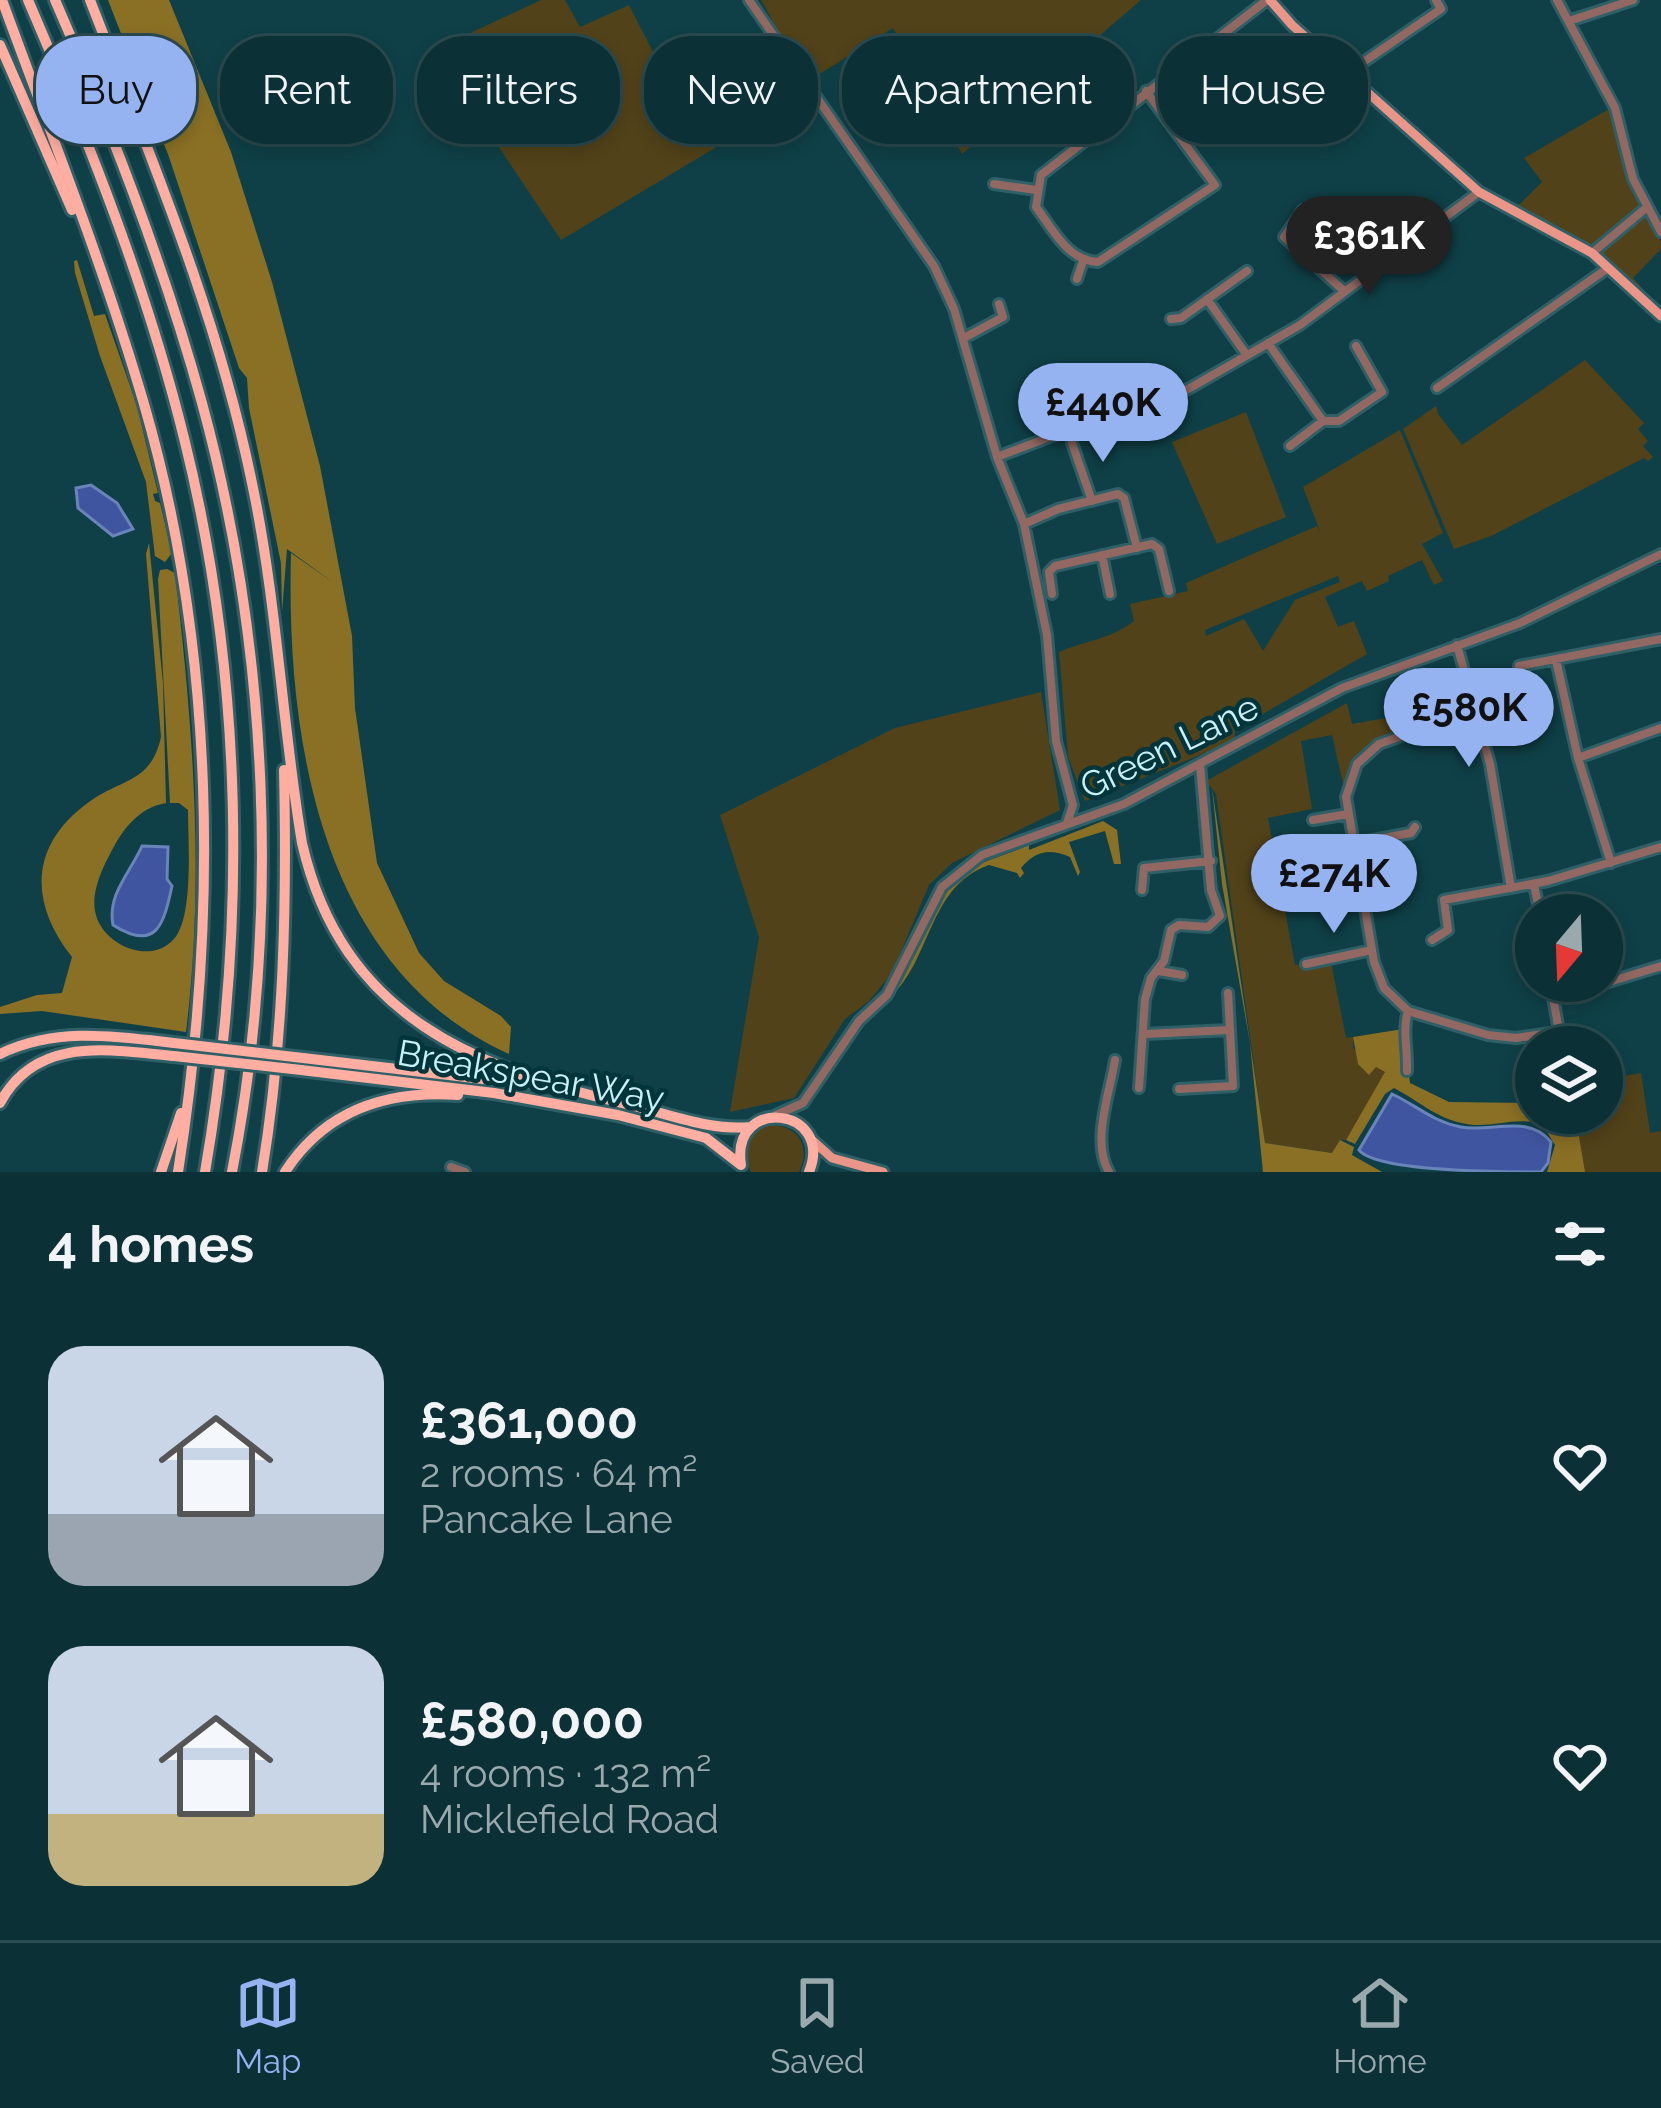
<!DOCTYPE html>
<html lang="en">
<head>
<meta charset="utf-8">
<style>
	:root { --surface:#0b3035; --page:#14383d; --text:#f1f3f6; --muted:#9aa9ad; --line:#2b4b50; --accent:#95b2f1 }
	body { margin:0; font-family:Raleway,sans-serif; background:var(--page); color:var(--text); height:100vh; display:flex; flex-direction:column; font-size:45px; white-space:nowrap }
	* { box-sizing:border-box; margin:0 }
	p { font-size:39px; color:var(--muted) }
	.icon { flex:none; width:66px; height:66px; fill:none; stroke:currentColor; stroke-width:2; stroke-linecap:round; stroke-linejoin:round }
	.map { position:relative; height:1172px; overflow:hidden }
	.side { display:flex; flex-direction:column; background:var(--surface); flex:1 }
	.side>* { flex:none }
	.top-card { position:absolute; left:36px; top:36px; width:1590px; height:108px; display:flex; gap:24px }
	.needle { width:78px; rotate:199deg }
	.controls { position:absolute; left:1515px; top:894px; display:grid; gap:24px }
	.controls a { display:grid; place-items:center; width:108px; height:108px; border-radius:50%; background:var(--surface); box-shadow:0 6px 18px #0003,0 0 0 3px var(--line); font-size:60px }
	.price { position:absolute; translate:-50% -102px; padding:0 27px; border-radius:42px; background:var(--accent); color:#111; font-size:39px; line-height:78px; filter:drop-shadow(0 3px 6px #0008) }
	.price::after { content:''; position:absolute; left:50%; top:72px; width:36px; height:27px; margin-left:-18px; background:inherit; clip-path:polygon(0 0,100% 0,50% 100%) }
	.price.on { background:#222; color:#fff }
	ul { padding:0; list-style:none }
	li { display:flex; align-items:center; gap:36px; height:300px; padding:0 48px }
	li span { display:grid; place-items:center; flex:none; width:336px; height:240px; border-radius:36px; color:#555 }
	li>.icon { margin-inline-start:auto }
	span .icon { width:144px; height:144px; fill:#fffc; stroke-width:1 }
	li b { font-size:51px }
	h2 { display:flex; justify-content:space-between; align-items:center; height:144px; padding:0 48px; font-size:51px }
	.chip { padding:0 42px; border-radius:48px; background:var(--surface); box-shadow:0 6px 18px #0003,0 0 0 3px var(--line); font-size:42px; line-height:108px }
	.chip.on { background:var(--accent); color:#111 }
	.tab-bar { display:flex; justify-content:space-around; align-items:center; height:168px; border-top:3px solid var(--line); background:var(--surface); font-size:33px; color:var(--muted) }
	.tab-bar a { display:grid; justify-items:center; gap:6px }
	.tab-bar .on { color:var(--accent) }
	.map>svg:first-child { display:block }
</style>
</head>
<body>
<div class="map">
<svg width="1661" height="1172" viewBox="0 0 1661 1172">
	<rect width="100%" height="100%" fill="#0f4047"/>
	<path fill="#514219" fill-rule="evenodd" d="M541,0h24l15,27 49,-22 24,47 62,96 -154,92 -127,-190z
		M761,0h380l-179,154 -69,-126 -83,52 -14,-16z
		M1609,109l35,99 -51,41 -76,-42 25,-25 -18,-24z
		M1645,215l16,27v7l-28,29 28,31 -61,-56z
		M1585,360l59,63 -6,6 10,12 -5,5 10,11 -5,4 -4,-3 -153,78 -37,13 -51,-120 33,-23 2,8 24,31z
		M1246,412l40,105 -69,27 -45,-102z
		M1400,430l43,103 -21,11 21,37 -9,4 -12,-25 -34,16 1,5 -22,10 -5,-10 -37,16 13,30 16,-6 13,33 -132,76v11l-150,60 -17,-44 -9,-105c26,-11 52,-13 75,-31l-4,-17 58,-13 -2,-8 131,-57 3,5 -17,-44zM1338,576l2,6 -45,18 -32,51 -19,-32 -38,17 -1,-6z
		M1041,692l19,118 -108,53 -23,22 -37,88 -23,28 -24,18 -51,79 -64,14 29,-175 -39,-122 175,-87z
		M1347,703l5,21 57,-10 4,18 -47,20 -20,45 -14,-62 -31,6 11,68 -44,9 27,147 32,-6 5,8 14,71 7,-1v11l33,24 -40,68h-6l-7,13 -68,-10 -49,-349 -10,-13z
		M1641,1073l9,60 11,-2v41h-77l-9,-59h27v-33z
		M768,1125c29,-1 44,21 31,47h-48c-11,-20 -3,-38 17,-47z"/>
	<path fill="#8a7025" d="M108,0h61l62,152 41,130 48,184 32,170 3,72 22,155 42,90 25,28 57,35 10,11 -2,27c-189,-86 -223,-316 -218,-501l43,30 -47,-34 -5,63 -1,-49 -32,-155 -2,-30 -8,-10 -70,-211z
		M77,260l17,56 11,-2 32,92 21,87 -5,1 2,7 5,2 12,50 -7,9 -10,-6 -9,-74 -46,-126 -25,-83 -1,-12z
		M149,543l14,140 3,120c-23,4 -37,19 -49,38 -11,20 -26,47 -22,70 5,32 54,56 79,28 20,-22 14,-100 14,-129l-9,-7h-9l-12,-224 2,-9 7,-1 8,4c18,154 30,305 11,459l-144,-21 -42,3v-7l37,-12 25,-2 10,-36c-43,-54 -43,-112 17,-155 33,-24 62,-19 72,-65l-15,-183z
		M1212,788l53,355 67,10 8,-13 14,7 -2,8 30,17h-119l-13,-129 -28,-159z
		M1103,821l14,9 4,34h-7l-9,-33 -36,11 11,30 -2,4 -8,-19c-21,-9 -35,-6 -49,11l3,5 -4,5 -3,-5 -28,-8c-63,22 -57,99 -103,136 22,-36 37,-100 72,-125 19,-14 49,-21 71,-31v5z
		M1403,1029l7,54 39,19 87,1v10h39l10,59h-38l8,-27 -13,-21c-25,-7 -44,2 -68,1 -34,-3 -53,-23 -80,-37l-9,6 -30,50 -9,-4 39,-68 -9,-5 -7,8 -11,-11 -5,-27z"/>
	<path fill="#40559f" stroke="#6984b9" stroke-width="3" d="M91,485l26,18 16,26 -20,7 -35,-28 -2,-20z
		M142,846l26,1 -1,32 5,7c-8,37 -15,67 -59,39 -6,-30 17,-52 29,-79z
		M1392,1094c24,11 41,28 69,33 31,6 67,-14 90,15l-3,21 -7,9c-38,0 -165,0 -182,-22z"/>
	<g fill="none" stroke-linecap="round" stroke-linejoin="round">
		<defs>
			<path id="minor" d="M749,0l185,266 20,43 43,148 27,67 23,111 9,106 17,64 -6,18
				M1557,0l58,108 18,71 28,53
				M1572,20l61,-20
				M1346,74l95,-65 -5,-9
				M1146,91l69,94 -117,77c-31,-2 -44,-31 -62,-55l5,-32 226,-175
				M1258,104l21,-15 19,5
				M1290,138c18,-45 -9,-51 52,-68
				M994,184l42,6
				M1420,208l-1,10 7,12
				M1303,210l-19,27 59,53
				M1592,253l54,-45
				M1077,279l6,-18
				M1207,299l39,55
				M1171,319l10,-1 66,-47
				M964,338l39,-21 -4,-13
				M1268,343l55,78
				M1437,388l171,-120
				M1068,429l1,-10 81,-27 2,13
				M1072,443l20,58
				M1290,446l33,-25h16l43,-29 -26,-46
				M997,457l116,-44 39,-8 38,-17 110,-63 179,-133
				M1024,524l34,-15 60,-15 6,4 13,50
				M1102,555l8,39
				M1052,594l-3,-22 6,-6 97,-22 7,5 10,42
				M1457,645l33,119 21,124
				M1556,660l22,98 33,105
				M1519,666l142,-27
				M1477,709l-98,35 -22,20 -11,33 28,165 10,26 24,23 80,24 28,3 42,-6
				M1578,758l83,-30
				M1313,820l35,-6
				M1356,843l55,-10 4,-6
				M1534,884l6,31
				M1142,890l2,-22 67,-7
				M1432,940l16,-10 -4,-30 104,-19 113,-34
				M1306,964l66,-14
				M1159,971l23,4
				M1550,981l12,66
				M1553,999l108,-33
				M1145,1034l84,-4
				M1407,1071c1,-22 -5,-39 1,-60
				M1139,1088l6,-89 6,-21 13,-17 7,-31 8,-5 29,2 12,-11 -9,-26 -11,-126
				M1179,1089l54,-3 -5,-93
				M776,1115l27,-12 56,-82 28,-26 55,-108 40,-32 142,-51 218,-116 178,-65 141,-69
				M451,1167l14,5
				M1109,1172c-18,-30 1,-80 6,-112"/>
			<path id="major" d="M1270,0l22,25 187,167 113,61 69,63
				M812,1140l20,18 51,14"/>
			<path id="highway" d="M2,0c49,134 102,267 142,404 72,249 74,514 34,768
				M28,0c61,142 119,288 156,438 60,241 63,490 21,734
				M55,0c57,131 109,265 147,403 67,246 79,518 30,769
				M90,0c61,158 128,316 162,483 25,118 30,241 50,360 40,175 174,226 332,263 38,9 77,25 117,21
				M0,45l72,165
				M0,1054c56,-27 114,-18 174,-11
				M303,1058l223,26
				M301,1070l193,23 124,22 88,23 35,27
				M0,1103c36,-68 110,-53 174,-47
				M741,1165c-11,-70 94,-58 68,7
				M161,1172l20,-59
				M262,1172c22,-133 25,-268 22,-402
				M285,1172c40,-62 101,-82 173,-77"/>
		</defs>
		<use href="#minor" stroke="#306067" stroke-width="14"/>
		<use href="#major" stroke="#306067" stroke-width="15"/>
		<use href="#highway" stroke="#306067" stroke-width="16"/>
		<use href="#minor" stroke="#926962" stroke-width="8"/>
		<use href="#major" stroke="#e99689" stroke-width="9"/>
		<use href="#highway" stroke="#ffaea1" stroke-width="10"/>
		<defs>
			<path id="highway-bridge" d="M174,1043l129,15
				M174,1056l127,14"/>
		</defs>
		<use href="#highway-bridge" stroke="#306067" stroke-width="16" stroke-linecap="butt"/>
		<use href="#highway-bridge" stroke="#ffaea1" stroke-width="10"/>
	</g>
	<g text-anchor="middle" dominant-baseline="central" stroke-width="9" stroke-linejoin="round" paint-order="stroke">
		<g font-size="36" fill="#c8f0f7" stroke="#01353c">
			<text transform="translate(1169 746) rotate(-26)">Green Lane</text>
			<text transform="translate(531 1075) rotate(10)">Breakspear Way</text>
		</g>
	</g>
</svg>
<div class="controls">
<a><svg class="needle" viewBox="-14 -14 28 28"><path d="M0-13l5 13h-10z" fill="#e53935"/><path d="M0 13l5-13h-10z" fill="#9aa9ad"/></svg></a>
<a><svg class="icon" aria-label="layers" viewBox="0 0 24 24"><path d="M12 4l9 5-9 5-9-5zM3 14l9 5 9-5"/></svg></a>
</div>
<b class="price on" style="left:1369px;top:298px">£361K</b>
<b class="price" style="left:1103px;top:465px">£440K</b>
<b class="price" style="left:1469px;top:770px">£580K</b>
<b class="price" style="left:1334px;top:936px">£274K</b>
<div class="top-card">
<a class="chip on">Buy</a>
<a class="chip">Rent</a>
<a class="chip">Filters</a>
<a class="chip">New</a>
<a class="chip">Apartment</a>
<a class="chip">House</a>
</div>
</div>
<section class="side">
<h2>4 homes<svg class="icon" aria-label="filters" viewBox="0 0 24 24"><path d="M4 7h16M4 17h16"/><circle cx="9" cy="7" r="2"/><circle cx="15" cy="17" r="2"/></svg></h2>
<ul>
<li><span style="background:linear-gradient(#c9d6e8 70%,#9aa5b1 0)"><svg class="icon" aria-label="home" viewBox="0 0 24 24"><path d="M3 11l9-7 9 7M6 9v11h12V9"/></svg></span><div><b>£361,000</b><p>2 rooms · 64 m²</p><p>Pancake Lane</p></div><svg class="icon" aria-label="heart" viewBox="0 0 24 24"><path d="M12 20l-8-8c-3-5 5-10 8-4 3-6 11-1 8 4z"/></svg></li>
<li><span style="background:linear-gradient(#c9d6e8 70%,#c2b280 0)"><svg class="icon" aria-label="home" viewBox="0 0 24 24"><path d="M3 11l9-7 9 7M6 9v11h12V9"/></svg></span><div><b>£580,000</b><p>4 rooms · 132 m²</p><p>Micklefield Road</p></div><svg class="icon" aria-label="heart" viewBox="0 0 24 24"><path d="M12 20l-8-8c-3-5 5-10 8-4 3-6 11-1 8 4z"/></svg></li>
</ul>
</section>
<nav class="tab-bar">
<a class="on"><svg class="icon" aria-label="map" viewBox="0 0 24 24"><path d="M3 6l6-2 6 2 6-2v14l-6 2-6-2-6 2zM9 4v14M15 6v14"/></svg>Map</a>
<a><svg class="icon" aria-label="saved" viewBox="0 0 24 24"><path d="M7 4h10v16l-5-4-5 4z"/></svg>Saved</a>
<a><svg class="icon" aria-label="home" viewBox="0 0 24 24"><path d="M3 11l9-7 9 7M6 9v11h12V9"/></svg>Home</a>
</nav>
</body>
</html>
